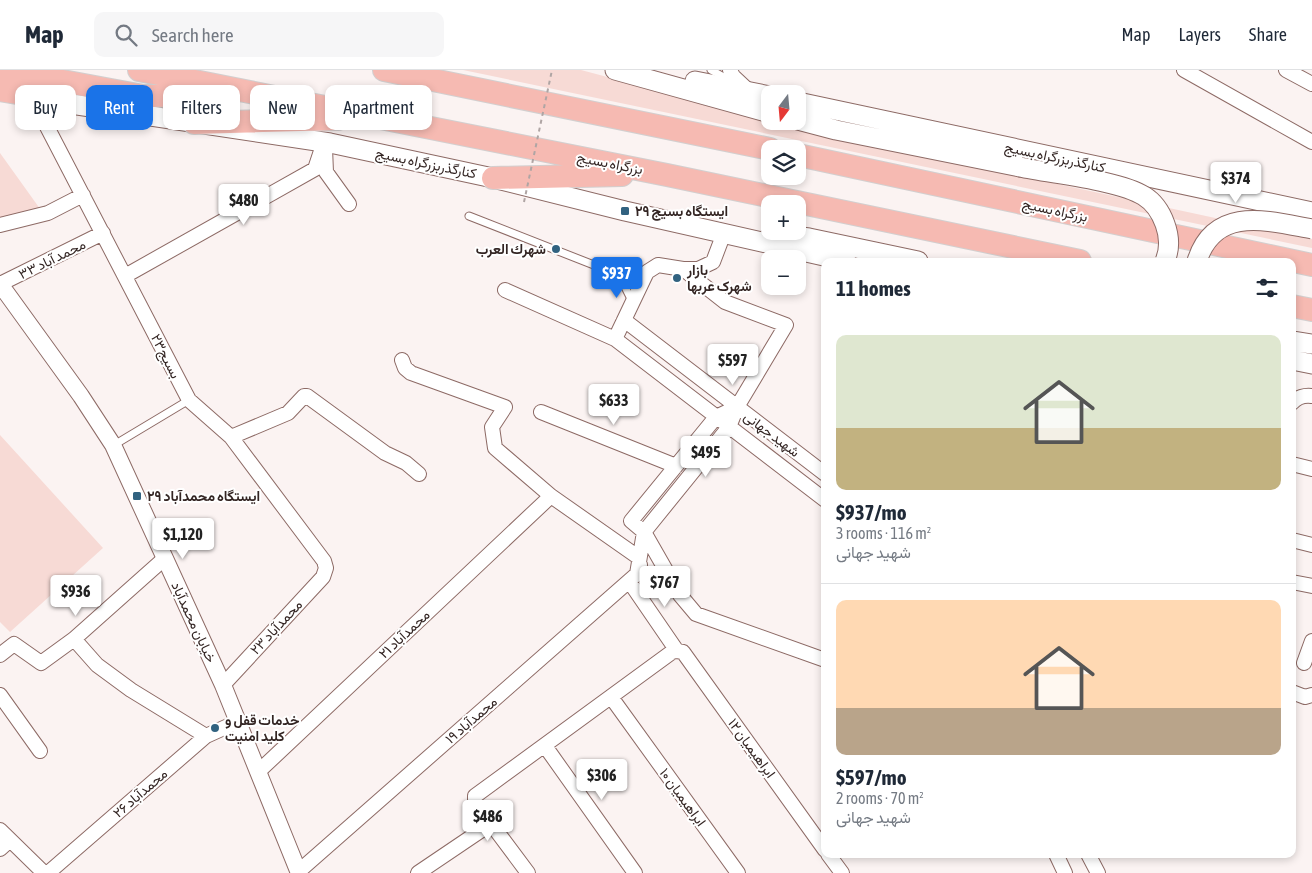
<!DOCTYPE html>
<html lang="en">
<head>
<meta charset="utf-8">
<style>
	:root { --surface:#fff; --page:#f6f6f7; --text:#1f2937; --muted:#747a83; --line:#e0e1e3; --accent:#1a73e8 }
	body { margin:0; font-family:"Asap Condensed",Vazirmatn,sans-serif; background:var(--page); color:var(--text); height:100vh; display:flex; flex-direction:column; font-size:19px; white-space:nowrap }
	* { box-sizing:border-box; margin:0 }
	p { font-size:16px; color:var(--muted) }
	.icon { flex:none; width:28px; height:28px; fill:none; stroke:currentColor; stroke-width:2; stroke-linecap:round; stroke-linejoin:round }
	.map { position:relative; flex:1; overflow:hidden }
	.panel { position:absolute; left:821px; top:188px; width:475px; height:600px; display:flex; flex-direction:column; background:var(--surface); border-radius:10px; box-shadow:0 2px 8px #0003 }
	.panel>* { flex:none }
	.guide { position:absolute; left:15px; top:15px; width:475px; height:45px; display:flex; gap:10px }
	.needle { width:32px; rotate:196deg }
	.controls { position:absolute; left:761px; top:15px; display:grid; gap:10px }
	.controls a { display:grid; place-items:center; width:45px; height:45px; border-radius:10px; background:var(--surface); box-shadow:0 2px 8px #0003; font-size:25px }
	.price { position:absolute; translate:-50% -42px; padding:0 11px; border-radius:5px; background:#fff; color:#222; font-size:16px; line-height:32px; filter:drop-shadow(0 1px 2px #0008) }
	.price::after { content:''; position:absolute; left:50%; top:30px; width:15px; height:11px; margin-left:-8px; background:inherit; clip-path:polygon(0 0,100% 0,50% 100%) }
	.price.selected { background:var(--accent); color:#fff }
	ul { padding:0; list-style:none }
	li { display:grid; align-content:center; gap:10px; height:265px; padding:0 15px }
	li+li { border-top:1px solid var(--line) }
	li span { display:grid; place-items:center; height:155px; border-radius:10px; color:#555 }
	li>.icon { margin-inline-start:auto }
	span .icon { width:90px; height:90px; fill:#fffc; stroke-width:1 }
	li b { font-size:21px }
	h2 { display:flex; justify-content:space-between; align-items:center; height:60px; padding:0 15px; font-size:21px }
	.pill { padding:0 18px; border-radius:10px; background:var(--surface); box-shadow:0 2px 8px #0003; font-size:18px; line-height:45px }
	.pill.selected { background:var(--accent); color:#fff }
	header { display:flex; align-items:center; gap:30px; box-sizing:border-box; height:70px; padding:0 25px; background:var(--surface); border-bottom:1px solid var(--line) }
	header strong { font-size:24px }
	nav { display:flex; gap:28px; margin-inline-start:auto; font-size:18px }
	.search { width:350px; height:45px; background:var(--page); display:flex; align-items:center; gap:12px; box-sizing:border-box; padding:0 18px; border-radius:10px; color:var(--muted); font-size:19px }
	.map>svg:first-child { display:block }
</style>
</head>
<body>
<header>
<strong>Map</strong>
<div class="search"><svg class="icon" aria-label="search" viewBox="0 0 24 24"><circle cx="10" cy="10" r="6"/><path d="M15 15l6 6"/></svg>Search here</div>
<nav><a>Map</a><a>Layers</a><a>Share</a></nav>
</header>
<div class="map">
<svg width="1312" height="803" viewBox="0 0 1312 803">
	<rect width="100%" height="100%" fill="#fbf3f2"/>
	<path fill="#f7dad5" d="M463,0h118l223,59 508,110v9z
		M0,83l43,60 -43,10z
		M0,365l103,113 -93,84 -10,-10z"/>
	<g fill="none" stroke-linecap="round" stroke-linejoin="round">
		<defs>
			<path id="service" d="M711,0l20,11
				M469,146l158,62 -3,7 8,16
				M114,375l75,-45"/>
			<path id="minor" d="M730,0l3,6 16,15
				M1184,0l128,72
				M1286,0l26,14
				M43,49l146,281 42,37 93,124 2,7 -3,9 -100,108
				M325,78l1,24 23,32
				M0,155l48,-12 35,-18
				M125,206l190,-107 9,-27
				M0,214l103,-51
				M505,220l110,49 210,161
				M624,250l201,154
				M615,269l32,-67 11,-7 25,4h15l15,-7 11,-29
				M402,290l3,8 6,5 94,34 -13,20 3,21 56,48 87,61 2,8
				M1292,333c5,-6 13,-8 20,-7
				M737,337l-21,10 -85,104 13,11 36,63 16,19 129,46
				M541,342l135,54
				M231,367l57,-24 16,-17h3l78,57 21,10 13,11
				M1292,394l20,5
				M644,462l85,-105 8,-20 49,-82 -61,-23 -42,-33
				M1292,470l20,5
				M629,511l48,70
				M1292,512l20,4
				M74,569l23,26 34,25 75,46
				M677,581l6,1 142,198
				M0,585l14,-11 27,19 33,-24 91,-81
				M1304,593l8,-22
				M1292,622l13,5 7,-2
				M0,625l40,56
				M611,627l127,176
				M545,676l90,127
				M258,702l293,-276
				M0,760l44,43
				M0,779l10,-9
				M828,784l14,19
				M1056,784l9,19
				M1088,784l10,19
				M298,802l339,-298 7,-42
				M48,803l158,-137 31,-14
				M418,803l74,-50
				M528,803l-53,-71v-6l197,-144 5,-1"/>
			<path id="tertiary" d="M0,214l81,112 32,49 110,240 76,188"/>
			<path id="secondary" d="M615,0l155,43
				M695,11l75,15
				M44,30l286,43 163,35 132,33 221,50
				M798,32l514,110
				M798,50l38,10 184,37
				M771,163l38,5 109,23
				M1292,271l20,3
				M1292,290l20,4"/>
			<path id="trunk" d="M3,0l140,26 72,-1
				M139,0l528,105 413,86
				M384,0l386,79
				M0,20l59,10
				M194,53l144,-4
				M798,85l514,110
				M493,108l129,-3
				M1292,236l20,4"/>
		</defs>
		<use href="#service" stroke="#8d6a65" stroke-width="9"/>
		<use href="#minor" stroke="#8d6a65" stroke-width="16"/>
		<use href="#tertiary" stroke="#8d6a65" stroke-width="18"/>
		<use href="#secondary" stroke="#8d6a65" stroke-width="21"/>
		<use href="#trunk" stroke="#d2cfcf" stroke-width="24"/>
		<use href="#service" stroke="#fff" stroke-width="7"/>
		<use href="#minor" stroke="#fff" stroke-width="14"/>
		<use href="#tertiary" stroke="#fff" stroke-width="16"/>
		<use href="#secondary" stroke="#fff" stroke-width="19"/>
		<use href="#trunk" stroke="#f6bab2" stroke-width="22"/>
		<defs>
			<path id="secondary-bridge" d="M1020,97c32,7 99,13 124,29 10,6 17,17 21,28 4,11 5,25 0,37
				M1197,191c18,-56 71,-40 115,-32"/>
		</defs>
		<use href="#secondary-bridge" stroke="#8d6a65" stroke-width="21" stroke-linecap="butt"/>
		<path stroke="#afa5a4" stroke-width="2" stroke-dasharray="4 4" stroke-linecap="butt" d="M524,132l28,-132"/>
		<use href="#secondary-bridge" stroke="#fff" stroke-width="19"/>
	</g>
	<g fill="#316280" stroke="#fff" stroke-width="2">
		<rect x="620" y="136" width="10" height="10" rx="2.5"/>
		<circle cx="556" cy="179" r="5"/>
		<circle cx="677" cy="208" r="5"/>
		<rect x="132" y="421" width="10" height="10" rx="2.5"/>
		<circle cx="215" cy="658" r="5"/>
	</g>
	<g text-anchor="middle" dominant-baseline="central" stroke-width="4" stroke-linejoin="round" paint-order="stroke">
		<g font-size="14" fill="#332523" stroke="#fff">
			<text transform="translate(1055 87) rotate(12)">کنارگذربزرگراه بسیج</text>
			<text transform="translate(426 93) rotate(12)">کنارگذربزرگراه بسیج</text>
			<text transform="translate(610 93) rotate(11)">بزرگراه بسیج</text>
			<text transform="translate(1055 140) rotate(12)">بزرگراه بسیج</text>
			<text transform="translate(52 189) rotate(-26)">محمد آباد ۳۳</text>
			<text transform="translate(166 286) rotate(63)">بسیج۲۳</text>
			<text transform="translate(772 364) rotate(37)">شهید جهانی</text>
			<text transform="translate(194 552) rotate(65)">خیابان محمدآباد</text>
			<text transform="translate(276 557) rotate(-47)">محمدآباد ۲۳</text>
			<text transform="translate(404 564) rotate(-43)">محمدآباد ۲۱</text>
			<text transform="translate(471 650) rotate(-41)">محمدآباد ۱۹</text>
			<text transform="translate(752 678) rotate(54)">ابراهیمیان ۱۲</text>
			<text transform="translate(140 723) rotate(-41)">محمدآباد ۲۶</text>
			<text transform="translate(683 727) rotate(54)">ابراهیمیان ۱۰</text>
		</g>
		<g font-size="14" font-weight="bold" fill="#332523" stroke="#fff" text-anchor="start">
			<text x="635" y="141">ایستگاه بسیج ۲۹</text>
			<text x="546" y="179" text-anchor="end">شهرك العرب</text>
			<text x="687" y="200">بازار<tspan x="687" dy="16">شهرک عربها</tspan></text>
			<text x="147" y="426">ایستگاه محمدآباد ۲۹</text>
			<text x="225" y="650">خدمات قفل و<tspan x="225" dy="16">کلید امنیت</tspan></text>
		</g>
	</g>
</svg>
<div class="controls">
<a><svg class="needle" viewBox="-14 -14 28 28"><path d="M0-13l5 13h-10z" fill="#e53935"/><path d="M0 13l5-13h-10z" fill="#747a83"/></svg></a>
<a><svg class="icon" aria-label="layers" viewBox="0 0 24 24"><path d="M12 4l9 5-9 5-9-5zM3 14l9 5 9-5"/></svg></a>
<a>+</a>
<a>−</a>
</div>
<b class="price" style="left:1236px;top:134px">$374</b>
<b class="price" style="left:244px;top:156px">$480</b>
<b class="price selected" style="left:617px;top:229px">$937</b>
<b class="price" style="left:733px;top:316px">$597</b>
<b class="price" style="left:614px;top:356px">$633</b>
<b class="price" style="left:706px;top:408px">$495</b>
<b class="price" style="left:183px;top:490px">$1,120</b>
<b class="price" style="left:665px;top:538px">$767</b>
<b class="price" style="left:76px;top:547px">$936</b>
<b class="price" style="left:602px;top:731px">$306</b>
<b class="price" style="left:488px;top:772px">$486</b>
<div class="guide">
<a class="pill">Buy</a>
<a class="pill selected">Rent</a>
<a class="pill">Filters</a>
<a class="pill">New</a>
<a class="pill">Apartment</a>
</div>
<section class="panel">
<h2>11 homes<svg class="icon" aria-label="filters" viewBox="0 0 24 24"><path d="M4 7h16M4 17h16"/><circle cx="9" cy="7" r="2"/><circle cx="15" cy="17" r="2"/></svg></h2>
<ul>
<li><span style="background:linear-gradient(#dfe7d0 60%,#c2b280 0)"><svg class="icon" aria-label="home" viewBox="0 0 24 24"><path d="M3 11l9-7 9 7M6 9v11h12V9"/></svg></span><div><b>$937/mo</b><p>3 rooms · 116 m²</p><p>شهید جهانی</p></div></li>
<li><span style="background:linear-gradient(#ffd9b3 70%,#b9a48a 0)"><svg class="icon" aria-label="home" viewBox="0 0 24 24"><path d="M3 11l9-7 9 7M6 9v11h12V9"/></svg></span><div><b>$597/mo</b><p>2 rooms · 70 m²</p><p>شهید جهانی</p></div></li>
</ul>
</section>
</div>
</body>
</html>
